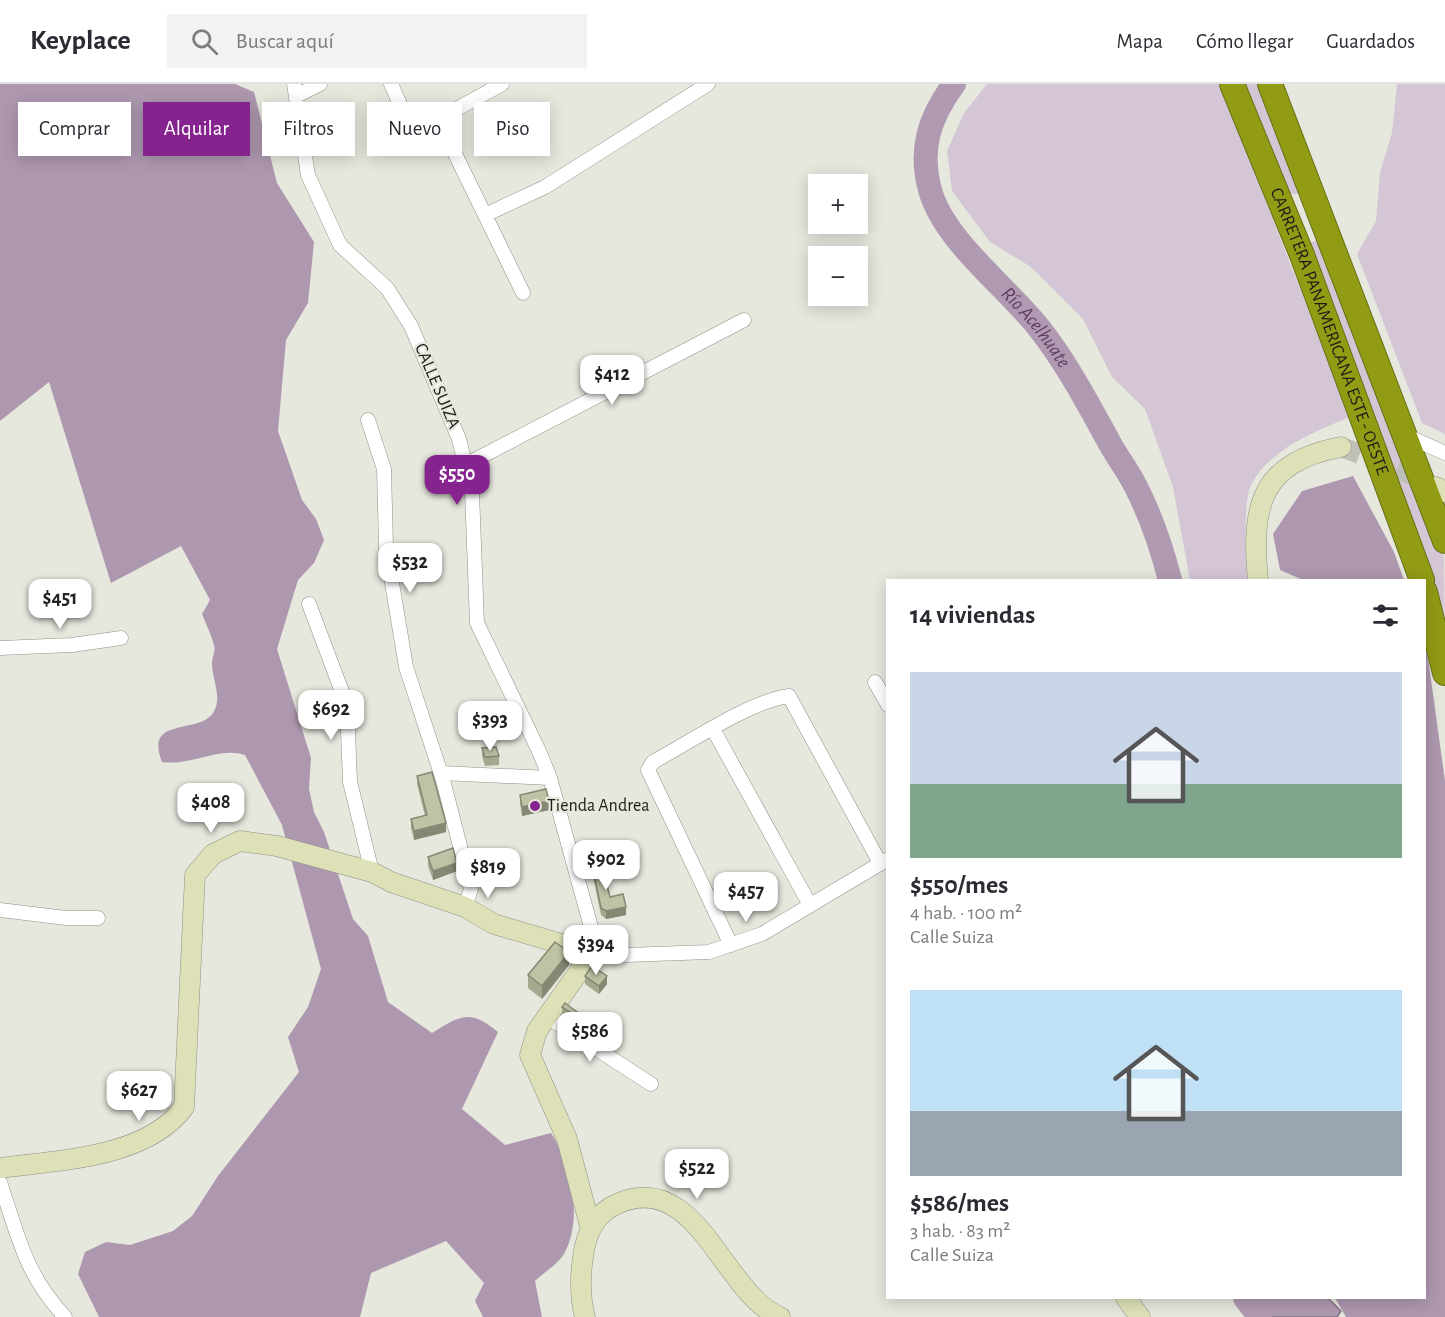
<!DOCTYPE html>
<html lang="es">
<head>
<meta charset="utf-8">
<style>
	:root { --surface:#fff; --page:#f2f2f3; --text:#2b2b33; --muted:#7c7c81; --line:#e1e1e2; --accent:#85248e }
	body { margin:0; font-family:"Alegreya Sans",sans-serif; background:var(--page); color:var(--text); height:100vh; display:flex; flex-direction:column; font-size:22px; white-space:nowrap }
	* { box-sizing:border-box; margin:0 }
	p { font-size:20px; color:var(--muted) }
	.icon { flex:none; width:33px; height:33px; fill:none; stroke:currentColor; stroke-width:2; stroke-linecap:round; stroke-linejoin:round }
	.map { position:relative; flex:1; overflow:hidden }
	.details { position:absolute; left:886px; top:495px; width:540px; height:720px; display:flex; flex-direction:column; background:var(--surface); border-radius:0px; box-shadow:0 3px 15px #0003 }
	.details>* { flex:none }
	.hud { position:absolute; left:18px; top:18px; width:570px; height:54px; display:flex; gap:12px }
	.fabs { position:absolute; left:808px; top:90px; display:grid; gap:12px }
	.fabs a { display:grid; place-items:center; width:60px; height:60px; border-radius:0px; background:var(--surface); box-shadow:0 3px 15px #0003; font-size:30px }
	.price { position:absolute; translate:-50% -51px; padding:0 14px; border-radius:12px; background:#fff; color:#222; font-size:20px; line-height:39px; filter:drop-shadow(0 2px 3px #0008) }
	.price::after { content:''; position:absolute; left:50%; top:36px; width:18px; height:14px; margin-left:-9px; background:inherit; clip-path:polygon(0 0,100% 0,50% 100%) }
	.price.current { background:var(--accent); color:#fff }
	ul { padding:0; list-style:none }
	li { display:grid; align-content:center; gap:12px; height:318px; padding:0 24px }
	li span { display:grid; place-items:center; height:186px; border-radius:0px; color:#555 }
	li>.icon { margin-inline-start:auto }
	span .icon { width:108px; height:108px; fill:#fffc; stroke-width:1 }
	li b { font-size:26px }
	h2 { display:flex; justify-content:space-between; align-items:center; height:72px; padding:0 24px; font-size:26px }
	.chip { padding:0 21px; border-radius:0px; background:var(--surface); box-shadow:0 3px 15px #0003; font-size:21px; line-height:54px }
	.chip.current { background:var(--accent); color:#fff }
	header { display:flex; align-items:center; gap:36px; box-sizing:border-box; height:84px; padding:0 30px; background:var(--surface); border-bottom:2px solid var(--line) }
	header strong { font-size:28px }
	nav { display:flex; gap:33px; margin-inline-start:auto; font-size:21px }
	.search { width:420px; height:54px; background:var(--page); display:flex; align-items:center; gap:15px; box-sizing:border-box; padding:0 21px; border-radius:0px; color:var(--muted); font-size:22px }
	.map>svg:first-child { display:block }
</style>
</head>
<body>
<header>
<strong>Keyplace</strong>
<div class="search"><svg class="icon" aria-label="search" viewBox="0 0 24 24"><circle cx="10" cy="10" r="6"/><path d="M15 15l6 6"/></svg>Buscar aquí</div>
<nav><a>Mapa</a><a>Cómo llegar</a><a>Guardados</a></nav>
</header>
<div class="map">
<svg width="1445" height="1233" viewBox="0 0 1445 1233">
	<rect width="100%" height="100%" fill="#e6e7dd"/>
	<path fill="#d5c6d6" d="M987,0h233l130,333c-36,15 -78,31 -98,66 -10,17 -5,77 -4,97h-58l-17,-93 -28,-78 -33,-32 -29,-58 -52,-52 -41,-25 -38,-51 -5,-40 17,-38z
		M1240,0h21l40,107 -5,3 -9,-1z
		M1397,0h48v350l-23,-11 -65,-169 19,-33 4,-49 12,-39z
		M1314,157h6l68,165 56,151 1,85 -136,-398z"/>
	<path fill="#ae98b0" d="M0,0h235l19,8 23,91 37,59 -6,61 -22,37 -8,91 24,69 14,19 8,21 -10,23 -16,17 -21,69 34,109 -2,31 5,23 10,20 29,87 15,17 20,66 44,31c29,-18 38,-24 66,-1l-36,77 43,36 46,-12c20,30 32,85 14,119 -6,12 -21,20 -30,29l7,36h-59l-8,-16 9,-18 -38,-42 -75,32 -11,44h-261l-21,-43 7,-22 21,-10 24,3 43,-14 19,-15 26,-40 81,-104 -11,-35 20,-30 13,-38 -39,-144 -37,-70c-27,-9 -52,11 -83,7 -18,-46 36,-27 51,-49 10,-15 -1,-33 -1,-50 0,-6 4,-12 2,-18 -3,-11 -8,-21 -12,-31l8,-14 -29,-54 -70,37 -62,-201 -49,39z
		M1353,392l41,76 10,28h-101l-23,-10 -7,-36 29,-43z
		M1425,552l20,145v536h-99l-11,-19h90z"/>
	<path fill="#b09ab2" stroke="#847584" stroke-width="1.5" d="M1251,1214h77l13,13 -4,6h-70z"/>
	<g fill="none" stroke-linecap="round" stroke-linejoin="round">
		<g stroke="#b09ab2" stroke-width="24">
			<path id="s1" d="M954,0c-25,34 -35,65 -24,106 14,51 77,97 109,138 27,34 48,74 69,112 8,16 20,30 28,47 15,29 26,62 34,93"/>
			<path d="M1245,1214l15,19"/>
		</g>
		<path stroke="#bebfb6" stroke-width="20" stroke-dasharray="20 10" stroke-linecap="butt" d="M1341,363l54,20 33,16"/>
		<defs>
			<path id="street" d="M294,0l14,91 32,70 47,43 24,38 48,113 13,53 5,131 62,128 11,27 44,160 -2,15 34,2 83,-3 53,-18 126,-75
				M391,0l16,36 8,6 18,-4 69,-38
				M296,12l24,-12
				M438,35l85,174
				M485,131l60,-28 163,-103
				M368,336l16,49 2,78 20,120 37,113 28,109 -6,18
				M1405,351l40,18
				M465,381l279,-145
				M309,520l38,101 3,77 22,90
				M0,564l72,-3 49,-7
				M875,598l13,23
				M713,645l97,176
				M441,689l109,5
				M0,826l66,8h32
				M731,861l-83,-175 5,-8c37,-20 97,-61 136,-66l91,167
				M546,932l105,68
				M0,1098c18,54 25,92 65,135"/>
			<path id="secondary" d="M1436,403l9,5
				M1258,496c-7,-74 2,-118 83,-133
				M0,1084c59,-8 147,-10 184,-61l11,-232 18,-21 27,-13 37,5 95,26 19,10 74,25 29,17 98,29 -55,78 -7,24 37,84 23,87
				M1126,1214l14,19
				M585,1233c-5,-19 -5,-40 -2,-60 3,-24 12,-44 36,-54 78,-33 104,90 161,114"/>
			<g id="highway">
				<path id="s2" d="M1232,0l70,171 120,325"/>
				<path d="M1270,0l175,457"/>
				<path d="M1425,508l20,81"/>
			</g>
		</defs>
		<use href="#street" stroke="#8e9086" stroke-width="15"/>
		<use href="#secondary" stroke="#8e9086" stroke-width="21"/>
		<use href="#highway" stroke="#686f16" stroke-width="26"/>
		<use href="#street" stroke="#fff" stroke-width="14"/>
		<use href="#secondary" stroke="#dee1b8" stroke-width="20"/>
		<use href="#highway" stroke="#919b14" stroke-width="24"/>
	</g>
	<path fill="#a4a88e" d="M482,664l17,8v9l-14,1 -3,-10z
		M417,692l29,56 -32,8 -3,-12v-9l14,-3 -8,-32z
		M520,711l29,15 -27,6 -2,-13z
		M428,773l29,14 -24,9 -5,-14z
		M592,780l18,33 16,18 -20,4 -5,-4 -9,-43z
		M569,881l-27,34 -14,-11v-13z
		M585,892l22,8 -8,10 -14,-10z
		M562,923l19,8v8l-2,4 -17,-11z"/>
	<path fill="#868874" d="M549,717v9l-27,6v-9z
		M446,739v9l-32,8v-9z
		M457,779v8l-24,9v-9z
		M626,823v8l-20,4v-8z
		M569,868v13l-27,34v-13z
		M607,892v8l-8,10v-8z
		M581,931v8l-2,4v-9z"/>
	<path fill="#bfc3a5" stroke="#868874" stroke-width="1.5" d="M496,663l3,9 -14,1 -3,-9z
		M432,688l14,51 -32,8 -3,-12 16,-4 -10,-39z
		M546,705l3,12 -27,6 -2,-12z
		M453,764l4,15 -24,8 -5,-14z
		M601,778l9,35 13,-3 3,13 -20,4 -5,-3 -9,-44z
		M555,858l14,10 -27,34 -14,-11z
		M592,882l15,10 -8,10 -14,-10z
		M565,919l16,12 -2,3 -17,-11z"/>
	<circle fill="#85248e" stroke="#e6e7dd" stroke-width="2" cx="535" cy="722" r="6"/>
	<g text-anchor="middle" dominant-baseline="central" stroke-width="4.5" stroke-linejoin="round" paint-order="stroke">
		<g font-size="18" fill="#1d1e1a" stroke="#e6e7dd">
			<text stroke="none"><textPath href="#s2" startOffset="266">CARRETERA PANAMERICANA ESTE - OESTE</textPath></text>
			<text transform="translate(437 302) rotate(67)">CALLE SUIZA</text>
		</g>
		<g font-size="18" fill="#1d1e1a" stroke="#e6e7dd" text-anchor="start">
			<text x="547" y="722">Tienda Andrea</text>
		</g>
		<g font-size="20" font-style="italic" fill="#5f3d61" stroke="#e6e7dd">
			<text stroke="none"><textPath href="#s1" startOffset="288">Río Acelhuate</textPath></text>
		</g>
	</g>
</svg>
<div class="fabs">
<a>+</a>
<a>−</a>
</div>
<b class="price" style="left:612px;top:322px">$412</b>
<b class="price current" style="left:457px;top:422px">$550</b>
<b class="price" style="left:410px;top:510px">$532</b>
<b class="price" style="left:60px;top:546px">$451</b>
<b class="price" style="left:331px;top:657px">$692</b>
<b class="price" style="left:490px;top:668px">$393</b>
<b class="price" style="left:211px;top:750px">$408</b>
<b class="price" style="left:606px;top:807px">$902</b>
<b class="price" style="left:488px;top:815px">$819</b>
<b class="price" style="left:746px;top:839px">$457</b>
<b class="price" style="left:596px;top:892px">$394</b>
<b class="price" style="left:590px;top:979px">$586</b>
<b class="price" style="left:139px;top:1038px">$627</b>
<b class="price" style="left:697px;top:1116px">$522</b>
<div class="hud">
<a class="chip">Comprar</a>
<a class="chip current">Alquilar</a>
<a class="chip">Filtros</a>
<a class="chip">Nuevo</a>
<a class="chip">Piso</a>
</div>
<section class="details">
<h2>14 viviendas<svg class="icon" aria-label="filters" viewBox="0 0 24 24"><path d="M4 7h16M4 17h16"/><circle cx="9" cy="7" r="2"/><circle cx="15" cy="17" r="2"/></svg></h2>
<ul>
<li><span style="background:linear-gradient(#c9d6e8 60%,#7fa58c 0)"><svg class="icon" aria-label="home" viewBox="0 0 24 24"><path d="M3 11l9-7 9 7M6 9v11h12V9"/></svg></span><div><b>$550/mes</b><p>4 hab. · 100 m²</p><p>Calle Suiza</p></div></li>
<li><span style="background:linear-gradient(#bfe0f5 65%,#9aa5b1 0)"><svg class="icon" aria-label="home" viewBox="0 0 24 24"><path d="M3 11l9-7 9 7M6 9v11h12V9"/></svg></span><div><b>$586/mes</b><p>3 hab. · 83 m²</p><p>Calle Suiza</p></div></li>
</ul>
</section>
</div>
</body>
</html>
